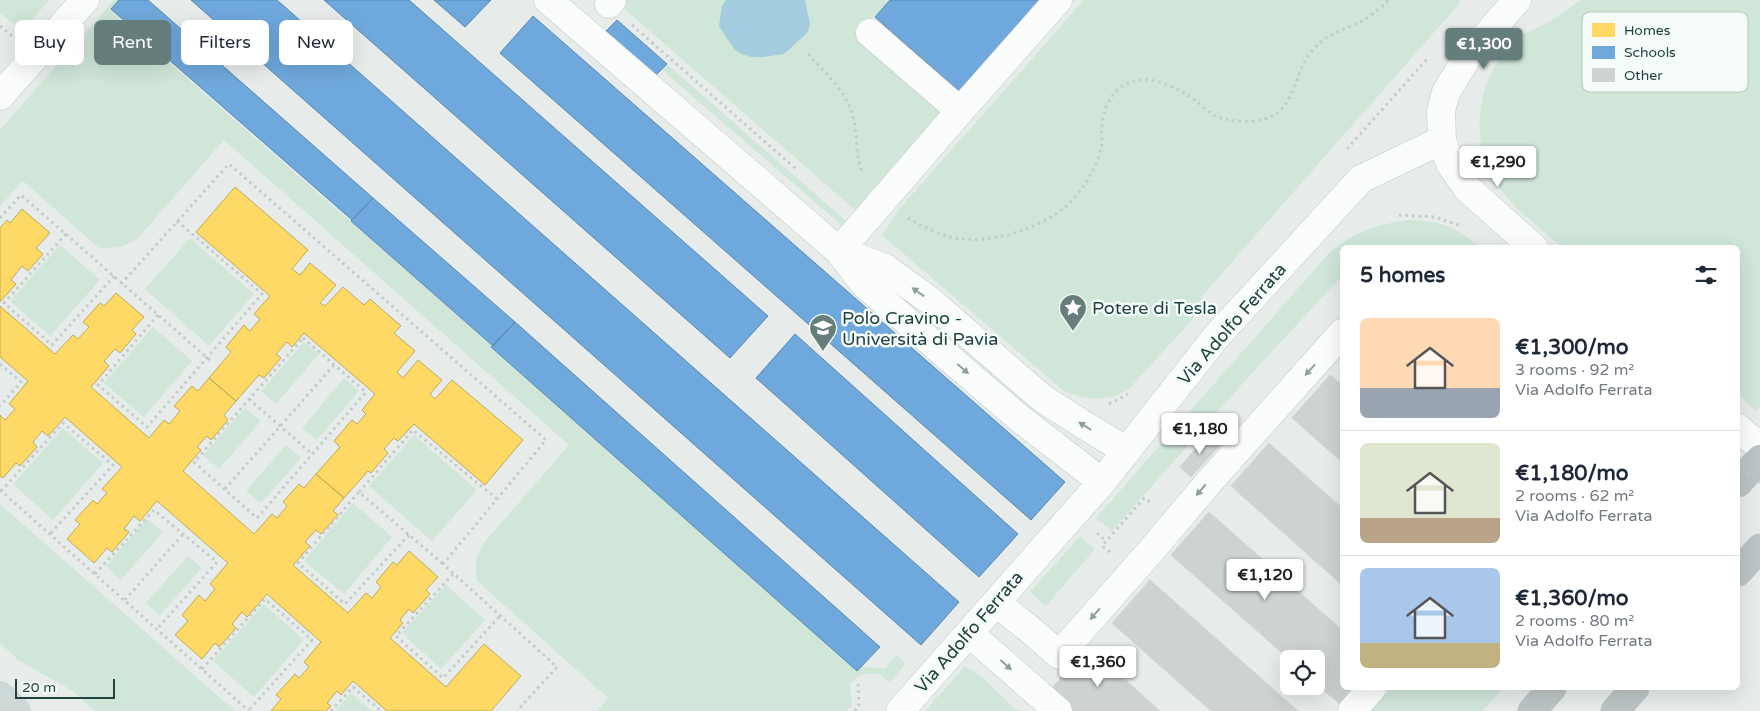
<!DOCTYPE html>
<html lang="en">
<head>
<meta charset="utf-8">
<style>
	:root { --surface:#fff; --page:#f6f6f7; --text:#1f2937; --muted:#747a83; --line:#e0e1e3; --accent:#667e7b }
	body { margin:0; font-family:"Varela Round",sans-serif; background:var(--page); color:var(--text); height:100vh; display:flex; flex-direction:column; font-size:19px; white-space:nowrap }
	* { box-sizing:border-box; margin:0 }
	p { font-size:16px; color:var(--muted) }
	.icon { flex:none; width:28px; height:28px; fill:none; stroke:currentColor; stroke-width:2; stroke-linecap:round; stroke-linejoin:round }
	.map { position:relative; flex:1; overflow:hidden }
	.sheet { position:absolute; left:1340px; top:245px; width:400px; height:445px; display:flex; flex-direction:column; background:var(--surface); border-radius:8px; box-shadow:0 5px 20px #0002 }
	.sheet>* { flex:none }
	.top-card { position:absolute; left:15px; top:20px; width:475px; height:45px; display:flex; gap:10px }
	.tools { position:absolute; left:1280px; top:650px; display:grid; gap:10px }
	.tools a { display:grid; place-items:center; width:45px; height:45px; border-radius:8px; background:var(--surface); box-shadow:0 5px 20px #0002; font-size:25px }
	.scale { position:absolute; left:15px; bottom:12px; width:100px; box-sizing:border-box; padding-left:5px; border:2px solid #21433f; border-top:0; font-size:14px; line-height:18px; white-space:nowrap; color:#21433f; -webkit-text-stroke:4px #f5fbf9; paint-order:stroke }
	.price { position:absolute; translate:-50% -42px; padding:0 11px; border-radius:5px; background:#fff; color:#222; font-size:16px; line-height:32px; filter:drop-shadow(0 1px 2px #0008) }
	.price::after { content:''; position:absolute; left:50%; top:30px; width:15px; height:11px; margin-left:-8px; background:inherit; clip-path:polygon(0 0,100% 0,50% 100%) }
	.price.active { background:var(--accent); color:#fff }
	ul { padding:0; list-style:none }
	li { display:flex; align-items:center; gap:15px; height:125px; padding:0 20px }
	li+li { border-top:1px solid var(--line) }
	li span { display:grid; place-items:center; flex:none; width:140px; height:100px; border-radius:8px; color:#555 }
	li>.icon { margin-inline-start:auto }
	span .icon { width:60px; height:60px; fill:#fffc; stroke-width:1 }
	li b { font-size:21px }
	h2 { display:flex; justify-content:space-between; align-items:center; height:60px; padding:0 20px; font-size:21px }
	.chip { padding:0 18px; border-radius:8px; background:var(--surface); box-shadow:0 5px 20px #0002; font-size:18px; line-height:45px }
	.chip.active { background:var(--accent); color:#fff }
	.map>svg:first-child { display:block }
</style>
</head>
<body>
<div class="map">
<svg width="1760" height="711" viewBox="0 0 1760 711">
	<rect width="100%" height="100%" fill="#e7eceb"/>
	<path fill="#cfe6d9" d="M0,0h49l-27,31 -22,-18z
		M114,0h19l-15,18 742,649 25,1 12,-13 9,9 -16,18 -11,-8h-18l-11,10 2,21 -5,6h-250l11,-13 -132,-118v-20l7,-16 86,-99 -345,-305 -86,98c-15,10 -21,10 -39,10l-76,-67 -23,25v-76z
		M624,0h266l-33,35 82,74v4l-84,97 -235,-205z
		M1084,0h376l-1,4 -256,291 -11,25 -64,70 -15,7 -15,2 -16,-2 -17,-5 -183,-157 19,-28z
		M1580,0h180v407l-4,4 -18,-17v-146l-176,-1c-24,-21 -53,-41 -70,-70 -17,-29 -16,-74 -1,-103 6,-14 17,-26 28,-36 4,-5 11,-6 16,-9 16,-8 32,-18 45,-29z
		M667,64l180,158 -3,5 -182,-157z
		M1408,220c33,1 47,6 72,27l-138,1v28l-89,96 -141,159 -16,-13 234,-266c28,-21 44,-27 78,-32z
		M190,238l64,56 -45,52 -64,-57z
		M60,245l40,35 -50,56 -40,-35z
		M153,327l39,34 -48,56 -40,-34z
		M304,342l15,12 -43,50 -15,-13z
		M344,378l15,13 -42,49 -15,-12z
		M245,408l16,13 -42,48 -16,-14z
		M63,428l40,35 -50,57 -40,-36z
		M414,435l63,55 -45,51 -63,-55z
		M286,445l15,13 -40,45 -15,-12z
		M353,503l39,34 -48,57 -40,-33z
		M0,504l235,207h-140l-24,-21 -53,-30 -18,-17z
		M147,519l16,13 -42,48 -15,-14z
		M1080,536l15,13 -49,57 -16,-14z
		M188,556l14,12 -42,47 -14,-12z
		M446,585l39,35 -44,49 -39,-36z
		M264,604l40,36 -50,57 -41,-36z
		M965,666l17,11 34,33 6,1h-97z
		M1391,688h112l-21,23h-112z
		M351,693l21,18h-37z"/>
	<path fill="#a3cdde" d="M726,0h79l5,24 -2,8 -24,22 -21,3h-12l-9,-3 -7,-4 -16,-24 3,-20z"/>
	<path fill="#ffd966" stroke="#bcac5a" d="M235,187l73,63 -16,19 8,6 10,-12 26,22 -16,18 5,3 18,-19 21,18 6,-6 31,27 -7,7 21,18 -18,21 6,6 15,-18 24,20 -12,14 5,5 17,-19 71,60 -38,45 -71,-61 -16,17 -4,-3 -10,11 4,4 -17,20 -3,-2 -24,27 -28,-24 24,-27 -6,-6 18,-21 5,4 9,-10 -4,-4 13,-16 -71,-61 -12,14 -5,-5 -11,12 5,4 -17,20 -5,-3 -23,26 -27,-23 22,-26 -5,-5 18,-22 6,6 10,-12 -6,-5 16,-18 -74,-64z
		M22,209l28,24 -14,15 7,6 -15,17 -6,-5 -11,14 5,4 -16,18v-74l7,-8 3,3z
		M116,293l28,24 -12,13 4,4 -16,19 -5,-4 -11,12 5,5 -18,21 58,51 15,-18 5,4 11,-13 -6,-5 18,-20 6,5 11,-13 27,23 -12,14 4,5 -17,20 -4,-4 -10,11 4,3 -18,21 71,63 18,-20 5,4 10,-12 -4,-4 16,-18 5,4 12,-14 28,24 -11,13 5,4 -17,19 -5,-4 -11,12 5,4 -17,19 55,48 18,-20 6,5 9,-11 -5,-5 17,-20 4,3 12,-14 29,26 -12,13 4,4 -17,19 -4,-4 -9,11 3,3 -13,15 56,49 38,-43 37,32 -30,35h-104l-34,-30 -12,14 -4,-4 -10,12 4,3 -5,5h-55l10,-12 -5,-4 19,-21 4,4 10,-11 -5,-5 17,-20 -54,-48 -20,23 -5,-5 -10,12 4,4 -17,19 -4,-4 -13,16 -27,-24 13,-14 -6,-6 17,-20 6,6 10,-12 -5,-5 18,-21 -71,-62 -17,20 -6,-5 -10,13 5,3 -17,20 -5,-4 -13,15 -27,-24 13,-15 -5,-4 18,-20 4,4 10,-11 -5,-4 20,-22 -57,-50 -17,19 -6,-5 -9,11 4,5 -17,19 -4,-3 -13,15 -3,-2v-61l5,5 10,-11 -6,-5 19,-23 -28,-24v-51l55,48 18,-19 5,4 11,-12 -6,-5 17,-19 4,3z"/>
	<path fill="#6fa8dc" stroke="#588aad" d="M119,0h29l225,198 -21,22 -241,-211z
		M191,0h86l682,602 -38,43z
		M324,0h85l359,316 -38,42z
		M434,0h57l-26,27z
		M890,0h151l-81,92 -85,-75z
		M533,16l532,466 -34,38 -531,-467z
		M617,20l50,44 -11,11 -51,-43z
		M373,198l142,124 -22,24 -142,-125z
		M515,322l365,325 -23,24 -366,-324z
		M795,334l223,200 -39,43 -223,-199z"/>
	<path fill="#cdd3d2" stroke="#cfd5d4" d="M1330,375l12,10v77l-50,-44z
		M1209,433l12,11 -30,33 -11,-10z
		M1269,443l73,65v77l-111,-99z
		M1209,512l133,118v58h12l-14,16 -24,-20v-25h-27l-118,-104z
		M1150,580l148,131h-87l-99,-88z
		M1089,647l71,64h-86l-24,-21z"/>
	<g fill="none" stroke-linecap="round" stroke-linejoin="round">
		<defs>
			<path id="minor" d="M548,0l291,251 26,34 154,133 83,64
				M1517,0l-50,58 -21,34 -5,19 1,29 8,24 17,24 67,60
				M609,4l3,-4
				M870,33l90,78
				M0,96l85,-96
				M839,251l46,17 44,32 113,98 42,27 43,26
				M839,251l121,-140 98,-111
				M1738,428l22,19
				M996,603l31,24 32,28 91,-103 59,-70 133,-149
				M969,633l89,78
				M900,711l202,-229 114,-145 145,-158 81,-39
				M1352,711l20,-23"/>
			<path id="major" d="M0,696l16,15"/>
			<path id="highway" d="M1738,483l22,-24
				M1738,572l22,-24
				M1532,711l20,-23
				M1615,711l20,-23"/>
		</defs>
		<use href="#minor" stroke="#c4c9c8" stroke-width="29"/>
		<use href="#major" stroke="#c1cbca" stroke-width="29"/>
		<use href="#highway" stroke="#c1cbca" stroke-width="29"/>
		<path stroke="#c2cccb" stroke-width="3" stroke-dasharray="2.5 4" stroke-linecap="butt" d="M632,25l164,144
			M0,26l12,10
			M808,54c18,20 41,39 46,67 4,18 1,36 9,53
			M1347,149l81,-91
			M1399,215l36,2 24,8
			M0,218l21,-23 191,167
			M908,218c12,7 28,15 42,19 35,9 87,-7 114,-29 11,-9 22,-23 28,-36 5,-9 8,-19 10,-28 0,-5 -1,-10 0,-16 0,-16 8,-36 24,-44 23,-12 52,4 70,17 6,4 12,11 18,14 14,8 41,8 56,2 24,-9 25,-44 39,-62 17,-23 30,-22 53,-34 10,-5 19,-14 27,-21
			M66,234l-62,69 48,42 62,-69
			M121,284l108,-120 317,276 -103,124 114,103 -40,44
			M158,315l-60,70 49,42 115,-133 -85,-73
			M303,338l63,54 -109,126 -63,-56z
			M0,364l21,18 -21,24
			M249,399l63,55
			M1109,404l19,-10
			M225,489l109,-124
			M0,490l249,221
			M1,491l62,-68 50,42 -63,69
			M359,492l54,-62 84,69
			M1097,533l9,8
			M409,535l-64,69 -47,-41 61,-71 84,72
			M1110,552l-8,-6 42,-48 6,4 -1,2
			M95,574l59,-64 63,52 -60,67
			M453,574l-57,62 47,42 57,-62
			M125,600l58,-66
			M202,669l63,-70 47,41 -63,70
			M331,711l22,-24 28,24
			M855,711l4,-5 -1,-24"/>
		<use href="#minor" stroke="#fbfcfc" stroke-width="28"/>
		<use href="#major" stroke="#ced8d7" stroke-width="28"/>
		<use href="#highway" stroke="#bbc4c4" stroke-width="28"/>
		<path stroke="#c2cccb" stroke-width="3" stroke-dasharray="2.5 4" stroke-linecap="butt" d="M1738,464l22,19"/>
	</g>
	<defs><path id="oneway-solid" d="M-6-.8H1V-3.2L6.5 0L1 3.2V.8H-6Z" transform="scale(1.25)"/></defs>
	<g fill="#8ea09e">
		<use href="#oneway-solid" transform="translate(918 292) rotate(-144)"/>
		<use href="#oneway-solid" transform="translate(963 369) rotate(41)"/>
		<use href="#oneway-solid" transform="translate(1310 370) rotate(132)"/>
		<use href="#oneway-solid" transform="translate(1085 426) rotate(-148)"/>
		<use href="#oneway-solid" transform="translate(1201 490) rotate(130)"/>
		<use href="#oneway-solid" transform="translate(1095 614) rotate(131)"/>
		<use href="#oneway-solid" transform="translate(1006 665) rotate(42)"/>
	</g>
	<defs>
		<symbol id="sight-pin" viewBox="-11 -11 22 30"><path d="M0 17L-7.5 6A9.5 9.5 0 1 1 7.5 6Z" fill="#667e7b" stroke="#f5fbf9"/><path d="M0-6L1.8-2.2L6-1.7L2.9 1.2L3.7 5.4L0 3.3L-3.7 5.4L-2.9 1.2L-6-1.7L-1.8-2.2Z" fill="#fff"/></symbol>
		<symbol id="university-pin" viewBox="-11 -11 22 30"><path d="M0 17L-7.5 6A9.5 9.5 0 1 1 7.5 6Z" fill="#667e7b" stroke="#f5fbf9"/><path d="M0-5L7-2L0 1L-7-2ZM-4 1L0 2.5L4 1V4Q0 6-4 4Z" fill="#fff"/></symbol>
	</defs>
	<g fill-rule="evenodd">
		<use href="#sight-pin" x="1057" y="292" width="32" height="43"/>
		<use href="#university-pin" x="807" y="312" width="32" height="43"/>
	</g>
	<g text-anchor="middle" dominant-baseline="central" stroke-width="5" stroke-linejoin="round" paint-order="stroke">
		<g font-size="18" fill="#21433f" stroke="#f5fbf9" text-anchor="start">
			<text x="1092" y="308">Potere di Tesla</text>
			<text x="842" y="318">Polo Cravino -<tspan x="842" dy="21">Università di Pavia</tspan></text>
		</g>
		<g font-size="18" fill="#21433f" stroke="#f5fbf9">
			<text transform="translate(1232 324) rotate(-49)">Via Adolfo Ferrata</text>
			<text transform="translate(969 632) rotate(-49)">Via Adolfo Ferrata</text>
		</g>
	</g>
	<rect x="1582" y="12" width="166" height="80" rx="8" fill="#f5fbf9" stroke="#b5c4c1" stroke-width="1"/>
	<rect x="1592" y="23" width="23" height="14" fill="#ffd966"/>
	<rect x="1592" y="46" width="23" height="13" fill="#6fa8dc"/>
	<rect x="1592" y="68" width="23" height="14" fill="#cdd3d2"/>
	<g font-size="14" fill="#21433f">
		<text x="1624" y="35">Homes</text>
		<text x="1624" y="57">Schools</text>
		<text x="1624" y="80">Other</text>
	</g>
</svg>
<div class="tools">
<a><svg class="icon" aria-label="locate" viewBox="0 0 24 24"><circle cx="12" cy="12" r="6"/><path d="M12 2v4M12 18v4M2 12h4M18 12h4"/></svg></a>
</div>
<div class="scale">20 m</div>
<b class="price active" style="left:1484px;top:70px">€1,300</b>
<b class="price" style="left:1498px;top:188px">€1,290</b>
<b class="price" style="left:1200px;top:455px">€1,180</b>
<b class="price" style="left:1265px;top:601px">€1,120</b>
<b class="price" style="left:1098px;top:688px">€1,360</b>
<div class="top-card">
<a class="chip">Buy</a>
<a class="chip active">Rent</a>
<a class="chip">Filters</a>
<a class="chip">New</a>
</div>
<section class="sheet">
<h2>5 homes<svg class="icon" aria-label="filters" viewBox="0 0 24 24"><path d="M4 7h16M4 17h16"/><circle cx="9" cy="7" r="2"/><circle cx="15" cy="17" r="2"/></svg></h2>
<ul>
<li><span style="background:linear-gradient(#ffd9b3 70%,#9aa5b1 0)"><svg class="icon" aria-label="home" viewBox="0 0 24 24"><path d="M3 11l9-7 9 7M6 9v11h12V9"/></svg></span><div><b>€1,300/mo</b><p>3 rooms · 92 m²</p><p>Via Adolfo Ferrata</p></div></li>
<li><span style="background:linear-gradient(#dfe7d0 75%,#b9a48a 0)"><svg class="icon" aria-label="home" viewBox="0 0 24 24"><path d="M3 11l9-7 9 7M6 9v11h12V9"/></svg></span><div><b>€1,180/mo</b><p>2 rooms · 62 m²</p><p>Via Adolfo Ferrata</p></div></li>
<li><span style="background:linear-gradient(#a9c7e8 75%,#c2b280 0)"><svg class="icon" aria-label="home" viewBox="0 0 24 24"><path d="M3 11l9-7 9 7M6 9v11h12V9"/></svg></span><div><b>€1,360/mo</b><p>2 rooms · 80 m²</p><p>Via Adolfo Ferrata</p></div></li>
</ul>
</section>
</div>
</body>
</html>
